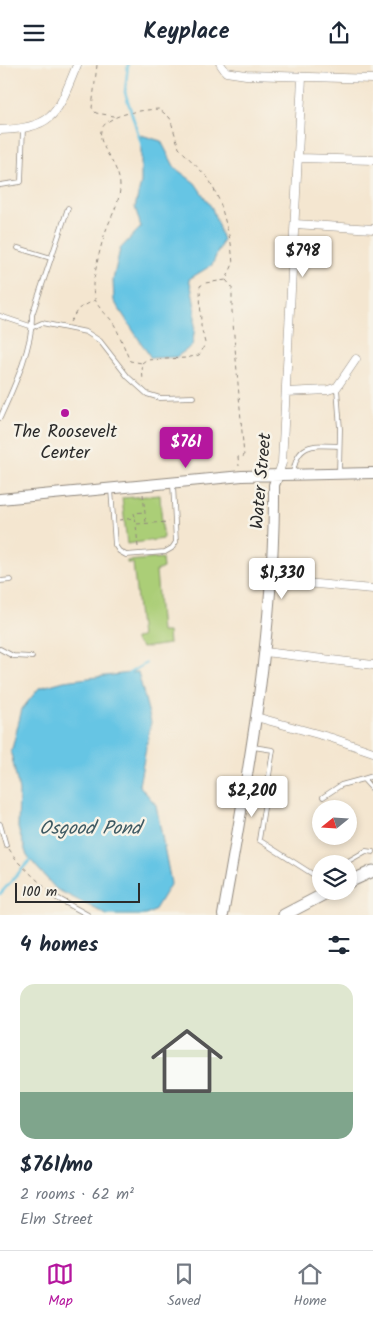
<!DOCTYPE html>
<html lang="en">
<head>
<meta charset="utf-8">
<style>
	:root { --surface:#fff; --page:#f2f2f3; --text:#1f2937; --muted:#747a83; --line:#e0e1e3; --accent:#b5179e }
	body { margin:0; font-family:Kalam,sans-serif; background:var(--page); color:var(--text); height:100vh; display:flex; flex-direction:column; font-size:19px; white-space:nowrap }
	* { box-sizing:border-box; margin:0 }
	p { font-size:16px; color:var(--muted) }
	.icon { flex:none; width:28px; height:28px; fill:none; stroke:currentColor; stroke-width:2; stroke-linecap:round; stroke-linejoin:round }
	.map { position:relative; height:850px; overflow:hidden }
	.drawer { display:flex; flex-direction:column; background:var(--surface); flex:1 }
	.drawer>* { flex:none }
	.needle { width:32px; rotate:252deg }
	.controls { position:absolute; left:312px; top:735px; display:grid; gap:10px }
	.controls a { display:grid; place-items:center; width:45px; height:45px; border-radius:50%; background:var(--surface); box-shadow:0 2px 8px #0003; font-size:25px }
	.scale { position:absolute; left:15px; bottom:12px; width:125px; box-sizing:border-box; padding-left:5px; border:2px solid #2b2b2b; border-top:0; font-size:14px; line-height:18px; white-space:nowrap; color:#2b2b2b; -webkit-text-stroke:4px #f7f3e8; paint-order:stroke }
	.price { position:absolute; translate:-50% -42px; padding:0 11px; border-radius:5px; background:#fff; color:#222; font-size:16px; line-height:32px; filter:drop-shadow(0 1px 2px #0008) }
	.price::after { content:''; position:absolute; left:50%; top:30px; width:15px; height:11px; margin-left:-8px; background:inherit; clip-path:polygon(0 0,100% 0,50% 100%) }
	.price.on { background:var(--accent); color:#fff }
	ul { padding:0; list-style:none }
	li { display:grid; align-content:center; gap:10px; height:265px; padding:0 20px }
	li+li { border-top:1px solid var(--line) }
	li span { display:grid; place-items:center; height:155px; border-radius:15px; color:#555 }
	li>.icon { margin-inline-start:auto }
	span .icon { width:90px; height:90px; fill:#fffc; stroke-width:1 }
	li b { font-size:21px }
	h2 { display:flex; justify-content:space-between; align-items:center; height:60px; padding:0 20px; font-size:21px }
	header { display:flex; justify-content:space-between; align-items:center; height:65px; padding:0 20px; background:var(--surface); font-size:22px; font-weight:700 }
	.menu { display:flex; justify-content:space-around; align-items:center; height:70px; border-top:1px solid var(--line); background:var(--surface); font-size:14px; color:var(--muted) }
	.menu a { display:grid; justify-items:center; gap:2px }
	.menu .on { color:var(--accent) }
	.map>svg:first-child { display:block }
</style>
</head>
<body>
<header><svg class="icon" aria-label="menu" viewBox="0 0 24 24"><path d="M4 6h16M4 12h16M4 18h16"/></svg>Keyplace<svg class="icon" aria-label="share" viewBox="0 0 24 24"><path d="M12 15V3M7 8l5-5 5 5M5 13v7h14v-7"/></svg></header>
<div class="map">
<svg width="373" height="850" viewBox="0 0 373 850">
	<rect width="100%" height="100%" fill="#f7f3e8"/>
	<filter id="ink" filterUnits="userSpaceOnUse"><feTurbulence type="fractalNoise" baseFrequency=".02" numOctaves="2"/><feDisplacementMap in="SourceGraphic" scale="10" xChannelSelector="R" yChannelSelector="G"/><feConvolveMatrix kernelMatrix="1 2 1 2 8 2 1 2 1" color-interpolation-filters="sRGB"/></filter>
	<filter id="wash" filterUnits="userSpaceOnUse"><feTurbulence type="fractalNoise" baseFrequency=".0096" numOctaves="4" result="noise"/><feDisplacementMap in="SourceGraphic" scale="20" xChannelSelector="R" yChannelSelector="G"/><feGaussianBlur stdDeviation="1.12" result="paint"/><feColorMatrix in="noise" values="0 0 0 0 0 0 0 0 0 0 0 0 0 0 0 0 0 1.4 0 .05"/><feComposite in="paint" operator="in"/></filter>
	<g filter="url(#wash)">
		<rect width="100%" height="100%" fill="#f4e6d0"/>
		<path fill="#abce77" stroke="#6b7c51" d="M160,430l3,44 -36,5 -5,-46z
			M162,493l1,10 -7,3 5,61h7l1,12 -27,4 -7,-7v-3l6,-1 -8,-74h-6v-2z"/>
		<path fill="#66c5e4" stroke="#487888" d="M141,70l20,6 14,27 20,15 17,25 11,32 -11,25 -23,14c7,24 8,42 3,67l-16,11 -25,1 -37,-57 -1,-21 7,-31 21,-22 -6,-20 6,-24z
			M138,607l13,50 -12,63 17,20 15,78 -17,28 -8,4h-39l-51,-26 -29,-33 -9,-28 1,-37 -8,-38 11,-44 17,-21 25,-7z"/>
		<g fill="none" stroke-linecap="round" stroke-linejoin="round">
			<path stroke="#66c5e4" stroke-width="2.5" d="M128,0l-3,27 17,54
				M128,609l18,-11
				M0,829l32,-36"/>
		</g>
	</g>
	<g filter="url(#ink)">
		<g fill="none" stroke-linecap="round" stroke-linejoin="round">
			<defs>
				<path id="service" d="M0,120l21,-3 2,-54
					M18,183l33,10
					M0,251l33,11 9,-4 44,9 14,9 28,36 19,17 13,4 33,-1
					M337,323l3,41 -1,44
					M0,353c13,-29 33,-71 32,-103l36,-107
					M293,409c4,-32 21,-29 46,-28
					M111,424l4,56 4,6 7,4 39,-3 7,-4 4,-6 -3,-58
					M0,516l11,-1
					M0,584l13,7 19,1
					M253,682l20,3 -14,90 55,35 7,3
					M373,711l-10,3 10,11
					M323,732l18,-12 22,-6
					M0,759l6,21
					M343,799l23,-13 7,1
					M57,833l31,17"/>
				<path id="minor" d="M221,0l5,7 20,3 127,4
					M0,65c57,-2 57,-18 77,-65
					M299,93l74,2
					M295,159l78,5
					M286,327l42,-2 9,-3 19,-28
					M278,410l4,-12 20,-385
					M271,515l102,9
					M265,587l108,13
					M256,652l76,21 41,14"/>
				<path id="tertiary" d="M0,434l242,-23 131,-3
					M223,850c25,-142 52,-285 51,-430l4,-10"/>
				<path id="secondary" d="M349,817l24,-11
					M284,850l46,-24"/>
			</defs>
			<use href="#service" stroke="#90887e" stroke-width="5.5"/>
			<use href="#minor" stroke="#90887e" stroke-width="9"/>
			<use href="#tertiary" stroke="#90887e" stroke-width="12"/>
			<use href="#secondary" stroke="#90887e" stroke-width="13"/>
			<path stroke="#90887e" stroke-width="1" stroke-dasharray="4 4" stroke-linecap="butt" d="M97,0l-5,43 4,5 18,3
				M226,215l6,7v24l12,145 -6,1 1,9
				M70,257l8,-13 17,-9
				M142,298l4,-3 40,-2 13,-3 3,-4 3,-8 -4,-17 -1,-40 5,-3 21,-3 7,-16 -2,-21 -11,-41 -11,-23 -30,-31 -9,-30 -11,-9c-16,1 -64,5 -58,30 5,18 20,29 19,50 -1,16 -11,31 -16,47 -5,16 -8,32 -11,48 0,28 15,26 23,44 5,10 9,22 14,33l12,2 1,19
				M143,429l3,29
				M135,452l-1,-4 10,-1
				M119,455l16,-2 1,5
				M138,482l-2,-23 33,-2
				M9,784l9,13 33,31"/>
			<use href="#service" stroke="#fff" stroke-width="4"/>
			<use href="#minor" stroke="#fff" stroke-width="8"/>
			<use href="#tertiary" stroke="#fff" stroke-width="10"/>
			<use href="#secondary" stroke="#fff" stroke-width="11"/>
		</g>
	</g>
	<circle fill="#b5179e" stroke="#f7f3e8" stroke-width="2" cx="65" cy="348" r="5"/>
	<g text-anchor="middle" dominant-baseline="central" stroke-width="5" stroke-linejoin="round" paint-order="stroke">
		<g font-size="18" fill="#2b2b2b" stroke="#f7f3e8">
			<text x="65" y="367">The Roosevelt<tspan x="65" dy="21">Center</tspan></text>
		</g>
		<g font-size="18" fill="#2b2b2b" stroke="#f7f3e8">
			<text transform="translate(262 416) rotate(-85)">Water Street</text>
		</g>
		<g font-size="19" font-style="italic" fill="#3d5962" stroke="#f7f3e8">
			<text x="90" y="764">Osgood Pond</text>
		</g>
	</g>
</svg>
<div class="controls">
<a><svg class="needle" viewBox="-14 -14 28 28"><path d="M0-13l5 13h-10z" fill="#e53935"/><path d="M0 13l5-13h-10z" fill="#747a83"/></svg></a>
<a><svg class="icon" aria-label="layers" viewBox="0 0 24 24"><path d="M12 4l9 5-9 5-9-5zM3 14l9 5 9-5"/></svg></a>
</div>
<div class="scale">100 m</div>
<b class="price" style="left:303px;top:213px">$798</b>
<b class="price on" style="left:186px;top:404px">$761</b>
<b class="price" style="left:282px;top:535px">$1,330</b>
<b class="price" style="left:252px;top:753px">$2,200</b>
</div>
<section class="drawer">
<h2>4 homes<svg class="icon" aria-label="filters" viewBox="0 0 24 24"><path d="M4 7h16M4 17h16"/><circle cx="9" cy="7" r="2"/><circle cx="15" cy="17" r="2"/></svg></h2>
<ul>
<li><span style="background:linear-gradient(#dfe7d0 70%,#7fa58c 0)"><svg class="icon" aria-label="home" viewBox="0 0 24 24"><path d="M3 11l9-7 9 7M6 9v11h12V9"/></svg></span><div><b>$761/mo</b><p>2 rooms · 62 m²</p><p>Elm Street</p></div></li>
</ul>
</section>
<nav class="menu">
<a class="on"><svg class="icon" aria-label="map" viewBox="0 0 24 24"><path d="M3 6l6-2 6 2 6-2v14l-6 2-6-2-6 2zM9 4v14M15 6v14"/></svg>Map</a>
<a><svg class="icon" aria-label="saved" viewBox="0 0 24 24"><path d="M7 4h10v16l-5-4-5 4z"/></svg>Saved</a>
<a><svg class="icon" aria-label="home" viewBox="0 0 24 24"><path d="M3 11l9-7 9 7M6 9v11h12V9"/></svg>Home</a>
</nav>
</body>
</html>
